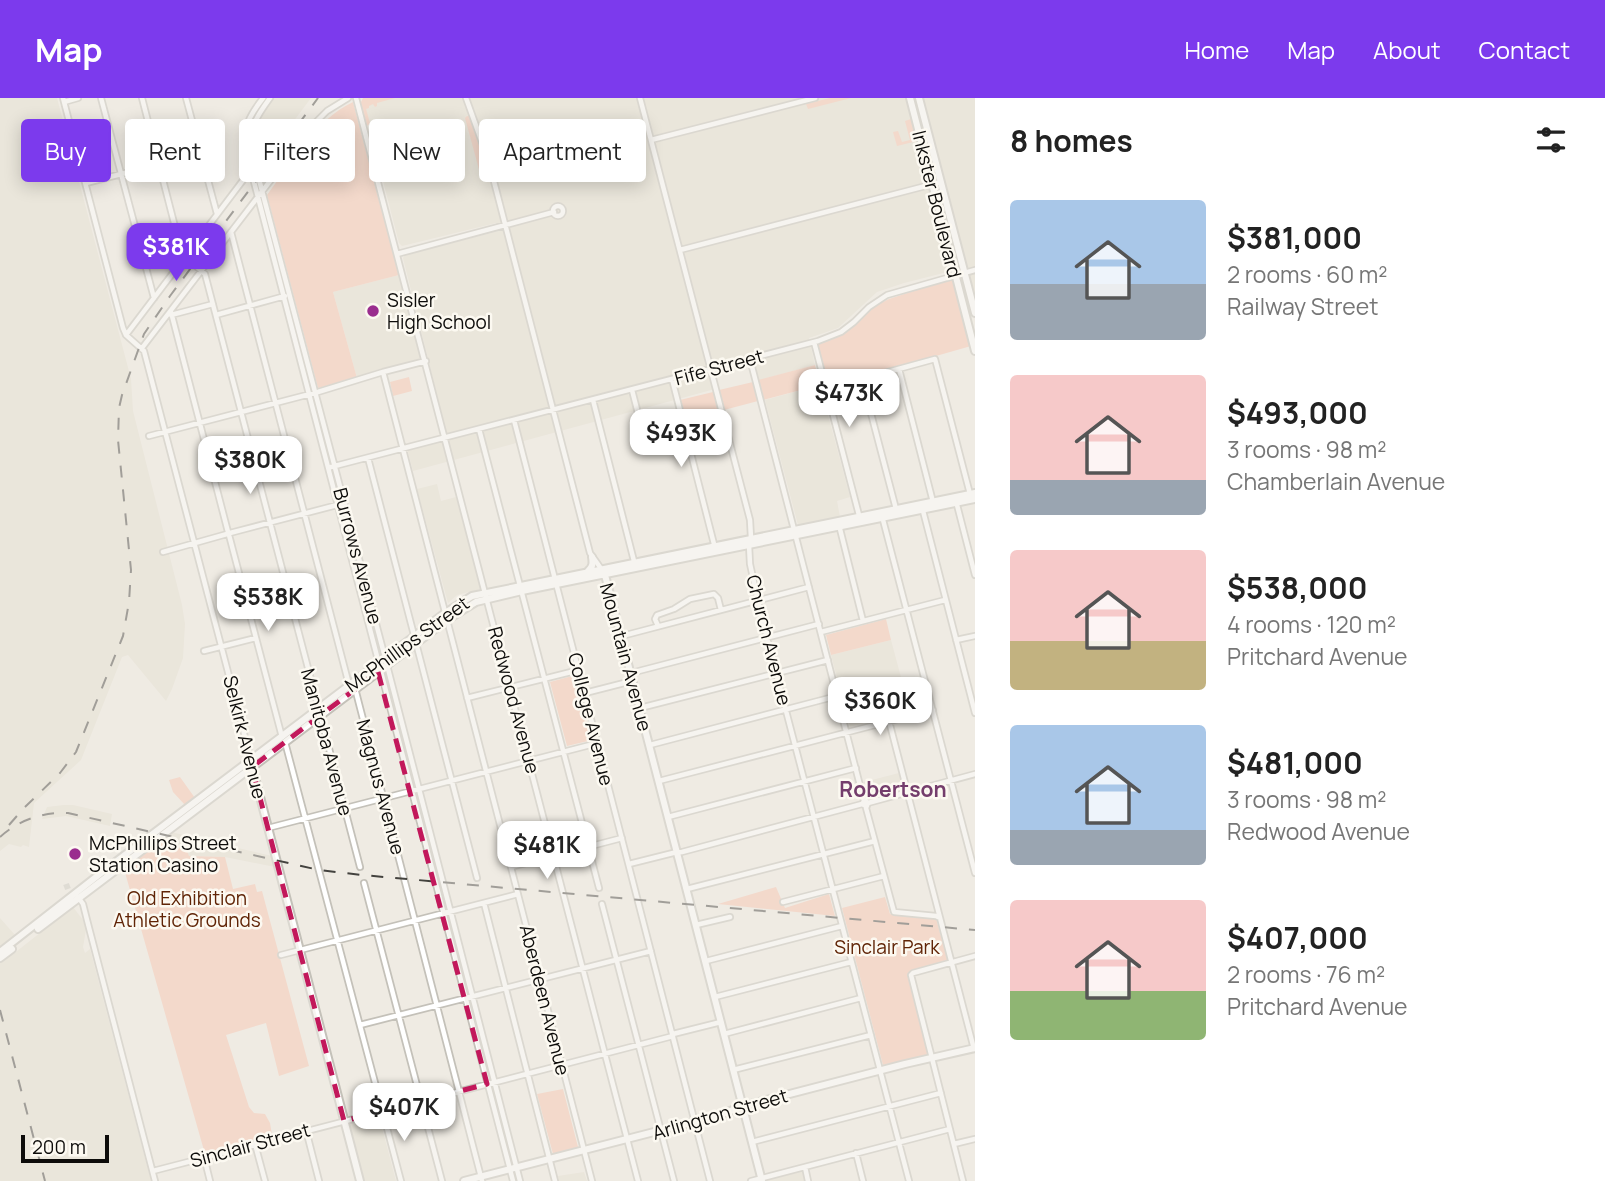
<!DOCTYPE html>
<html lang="en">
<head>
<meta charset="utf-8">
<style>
	:root { --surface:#fff; --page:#f2f2f2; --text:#222; --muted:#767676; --accent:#7c3aed }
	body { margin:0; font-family:Manrope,sans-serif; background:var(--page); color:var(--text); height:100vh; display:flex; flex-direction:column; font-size:26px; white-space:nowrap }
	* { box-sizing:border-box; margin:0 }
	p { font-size:23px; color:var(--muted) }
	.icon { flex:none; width:38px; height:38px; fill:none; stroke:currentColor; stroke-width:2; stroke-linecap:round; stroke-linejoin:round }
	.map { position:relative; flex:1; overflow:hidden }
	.drawer { display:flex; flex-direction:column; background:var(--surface); width:630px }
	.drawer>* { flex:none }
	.top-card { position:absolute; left:21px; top:21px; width:665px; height:63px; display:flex; gap:14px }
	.scale { position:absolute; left:21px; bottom:18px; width:88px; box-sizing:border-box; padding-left:7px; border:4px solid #0d0c0a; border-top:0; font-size:19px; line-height:24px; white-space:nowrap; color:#0d0c0a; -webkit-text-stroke:5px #fcf9f1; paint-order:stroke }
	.price { position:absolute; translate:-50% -60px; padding:0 16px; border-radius:14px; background:#fff; color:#222; font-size:23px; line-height:46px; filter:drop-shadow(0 2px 4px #0008) }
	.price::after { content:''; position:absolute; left:50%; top:42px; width:21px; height:16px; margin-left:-10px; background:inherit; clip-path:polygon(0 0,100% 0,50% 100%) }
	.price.current { background:var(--accent); color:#fff }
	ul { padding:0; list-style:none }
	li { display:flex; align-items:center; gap:21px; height:175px; padding:0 35px }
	li span { display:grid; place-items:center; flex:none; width:196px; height:140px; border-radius:7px; color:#555 }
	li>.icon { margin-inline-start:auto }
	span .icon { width:84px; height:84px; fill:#fffc; stroke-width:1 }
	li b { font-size:30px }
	h2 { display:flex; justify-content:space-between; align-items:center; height:84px; padding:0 35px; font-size:30px }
	.pill { padding:0 24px; border-radius:7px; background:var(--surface); box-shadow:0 4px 18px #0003; font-size:24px; line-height:63px }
	.pill.current { background:var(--accent); color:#fff }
	header { display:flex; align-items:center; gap:42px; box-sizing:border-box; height:98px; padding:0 35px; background:var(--accent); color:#fff }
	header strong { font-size:33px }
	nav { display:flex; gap:38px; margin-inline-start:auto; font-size:24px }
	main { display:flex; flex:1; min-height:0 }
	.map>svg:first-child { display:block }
</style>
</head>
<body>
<header>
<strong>Map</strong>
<nav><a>Home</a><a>Map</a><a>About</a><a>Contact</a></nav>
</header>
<main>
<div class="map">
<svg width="975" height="1083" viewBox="0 0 975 1083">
	<rect width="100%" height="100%" fill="#efebe3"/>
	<path fill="#e5dfd0" d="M0,0h57l74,281 2,32 49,194 3,19 -2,34 -11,31 -6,12 -38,-46 -6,2 -41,103 -47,43 -5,44 -6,-2 -2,2 -12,-3 -9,7z
		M274,0h37l-51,68 -7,-21v-10l9,-21z
		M371,0h604v201l-8,-32 -63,16 -27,9 -39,36 -29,10 6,27 -58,16 -7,-24 -40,11 5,21 -302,82 -6,-23 39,-10v-7l-43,-173 2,-3 94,-24 -3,-8 -94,23 -3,-3 -36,-140z
		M399,177l22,84 -45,11 -19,8 -24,-86z
		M820,287l30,112 -13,4 3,16 -42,8 -33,-125z
		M437,386l4,17 15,-4 25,92 -24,6 -9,8 -31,-114z
		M891,542l19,71 -60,16 -19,-72z
		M899,675l4,15 -35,9 -4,-15z
		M64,707h9l39,9 -2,12 -44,-10 -24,3 5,-12z
		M171,734l101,24 3,11 -50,-10 -37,-1 -30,-14z
		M73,809l10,13 3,10 -3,17 2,6 5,-4 61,232h-151v-220l3,1z
		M0,820l15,17 -15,12z
		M379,1018l17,65h-32l-15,-57z
		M803,1072l3,11h-39l-1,-2z
		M584,1074l3,9h-28l-1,-5z"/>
	<path fill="#f8c3ae" d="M363,0h32l-18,5v3l-2,1 -2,-3 -4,2v2l-3,1 4,14 -3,3 -2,-1 -5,-21z
		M830,0h21l-43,11 -2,-5z
		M353,4l46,173 -66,17 24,86 -39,10 -51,-193c25,-33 48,-75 86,-93z
		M467,18h2l18,53 -1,3 -6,1 -15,-55z
		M911,21l6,22 -20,5 -4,-14 5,-1 4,11 8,-2 -5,-19z
		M953,180l18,68 -105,30 -7,-1 -32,8 -1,-1 -9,-39 14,-3 15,-10 29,-24 14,-7z
		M815,267l5,20 -57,15 -5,-20z
		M409,279l3,14 -19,5 -3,-14z
		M753,284l5,19 -34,9 -5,-20z
		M713,294l2,1 4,18 -34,9 -5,-20z
		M342,409l40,149 -1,2 -2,-1 -38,-148z
		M886,521l5,21 -60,15 -5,-20z
		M384,574h3l29,113 -1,3 -2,-2z
		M576,577l16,65 -25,6 -17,-64z
		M180,679l15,21 -10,7 -12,-13 -4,-12z
		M417,694l21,79 -1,2 -2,-1 -20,-79z
		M158,744l27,4 4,10 36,1 8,32 22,-5 2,8 5,-1 47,175 -30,10 -13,-53 -40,12 23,72 5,6 11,1 5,9 2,12 -67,19 -81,-285z
		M776,789l9,21 44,-14 6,22 -117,-12z
		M885,799l5,17 46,4 12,44 -37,9 -2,2 19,82 -45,10 -41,-157z
		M448,816l22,80 -3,2 -21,-81z
		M469,902l2,1 21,79 -2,2 -2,-1 -20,-80z
		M492,987l20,73v6l-2,-2 -20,-76z
		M563,991l15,58 -25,7 -16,-60z"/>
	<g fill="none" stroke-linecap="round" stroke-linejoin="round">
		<path stroke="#cdcac2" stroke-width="6" stroke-dasharray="6 3" stroke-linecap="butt" d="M66,786l2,5"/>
		<defs>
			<path id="minor" d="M63,0l60,230 3,7 18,16 107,409
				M101,0l53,200
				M142,0l40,156 23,20 155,593
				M186,0l31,116
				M263,0c-14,18 -20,29 -17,53l267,1030
				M270,0c-13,18 -20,28 -19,51l136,516 133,516
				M356,0l282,1083
				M466,0l23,64 101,391 12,17
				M640,0l110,422 1,18 -2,7 1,19 12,55 147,562
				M64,4l14,-4
				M651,42l164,-42
				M86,85l114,-29
				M553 113a5 5 0 1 1 10 0a5 5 0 1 1-10 0Z
				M231,134l117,449 8,11 126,489
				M680,152l261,-68
				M397,156l157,-42
				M171,214l57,220
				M171,217l42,-11
				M216,217l69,-19
				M126,237l124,-164
				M814,244l46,177
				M142,250l171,-223 14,-14 21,-13
				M750,261l114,442
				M899,271l34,133
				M383,274l209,809
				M672,281l43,169
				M632,292l11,43
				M593,302l42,165
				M514,322l196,761
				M479,331l120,459
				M149,338l169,-44 65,-20 43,-11
				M368,360l109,420
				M331,369l487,-126 23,-9 13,-10 15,-15 18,-12 88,-25
				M956,403l19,74
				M922,409l53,206
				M896,411l-34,-130 73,-20 35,135
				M882,418l93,357
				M839,427l24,96
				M230,435l111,-29
				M229,437l53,202
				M163,454l64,-18
				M658,528l-3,-7 2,-4 17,-6 16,-10 24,-5 4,4 3,12
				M821,534l124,-32
				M622,538l187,-49
				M956,542l19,-4
				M204,553l52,-13
				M631,575l188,-49
				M585,595l47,-12
				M467,600l112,-28
				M640,610l188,-48
				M889,623l85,328
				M285,644l116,439
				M650,647l187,-49
				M659,683l274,-71
				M868,705l107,-29
				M866,708l-4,-2 3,-4 3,3 -2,5 28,104 42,4 4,2
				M668,719l188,-49
				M268,730l330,-85
				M629,766l44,-11 9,-1 180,-48
				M511,769l111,-29
				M364,785l78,298
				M687,791l188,-48
				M78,799l5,7 4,16 68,261
				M783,804l101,-26
				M484,805l71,278
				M602,806l72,277
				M696,827l34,-8
				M281,857l237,-61
				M706,863l136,-35
				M715,899l136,-35
				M360,927l291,-74
				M673,936l48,-12
				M724,936l137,-36
				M733,972l138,-35
				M306,1032l13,51
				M752,1044l189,-49
				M255,1046l10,37
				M954,1046l21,-5
				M856,1055l7,28
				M204,1059l6,24
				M805,1069l3,14
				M153,1073l520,-135
				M751,1083l199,-52
				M963,1083l-52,-206 2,-2 62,-17"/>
			<path id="major" d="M910,0l65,253
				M919,0l56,215
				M588,473c5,-4 5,-8 4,-14
				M605,477l157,606
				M252,668l108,415
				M38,831l409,-309 29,-18 46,-11 453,-92
				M0,854l105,-82 340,-257 27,-17 49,-10 454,-93
				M0,860l12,-9
				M464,1083l256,-66 23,-9 162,-42 70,-16"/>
		</defs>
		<use href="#minor" stroke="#c4c1b9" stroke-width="8"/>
		<use href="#major" stroke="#c4c1b9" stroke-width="10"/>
		<use href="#minor" stroke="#fff" stroke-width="4.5"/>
		<use href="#major" stroke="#fff" stroke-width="6"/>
		<path stroke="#43423e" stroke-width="2" stroke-dasharray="12 12" stroke-linecap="butt" d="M9,727l14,-16 37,-36 16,-21 47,-116 6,-34 2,-32 -13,-130 1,-32 3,-13 22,-61 26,-38 148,-198
			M0,739c19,-17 42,-25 68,-24l251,57 43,5 613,55
			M0,912l45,171"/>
	</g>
	<path d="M0 0H975V1083H0ZM378,574l109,412 -143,37 -92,-354z" fill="#efebe3" fill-opacity=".55" fill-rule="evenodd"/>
	<path fill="none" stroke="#c2185b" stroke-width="5" stroke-dasharray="14 9" stroke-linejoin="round" d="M378,574l109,412 -143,37 -92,-354z"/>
	<g fill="#9a2d8e" stroke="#fcf9f1" stroke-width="2.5">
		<circle cx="373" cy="213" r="7"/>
		<circle cx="75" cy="756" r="7"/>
	</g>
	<g text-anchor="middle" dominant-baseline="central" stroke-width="5" stroke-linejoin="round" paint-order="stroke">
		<g font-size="19" fill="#0d0c0a" stroke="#fcf9f1">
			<text transform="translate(937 106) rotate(76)">Inkster Boulevard</text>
			<text transform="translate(719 269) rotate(-15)">Fife Street</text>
			<text transform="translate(358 458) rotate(75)">Burrows Avenue</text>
			<text transform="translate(769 542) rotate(76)">Church Avenue</text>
			<text transform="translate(407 546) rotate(-36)">McPhillips Street</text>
			<text transform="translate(626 559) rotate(75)">Mountain Avenue</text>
			<text transform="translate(514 602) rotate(75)">Redwood Avenue</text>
			<text transform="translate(591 621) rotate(76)">College Avenue</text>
			<text transform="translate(245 639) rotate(76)">Selkirk Avenue</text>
			<text transform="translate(327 644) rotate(75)">Manitoba Avenue</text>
			<text transform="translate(381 689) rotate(75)">Magnus Avenue</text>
			<text transform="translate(545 902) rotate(76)">Aberdeen Avenue</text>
			<text transform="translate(720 1016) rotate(-16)">Arlington Street</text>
			<text transform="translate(250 1047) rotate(-15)">Sinclair Street</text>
		</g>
		<g font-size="19" fill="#0d0c0a" stroke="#fcf9f1" text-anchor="start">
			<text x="387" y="202">Sisler<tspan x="387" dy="22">High School</tspan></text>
			<text x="89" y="745">McPhillips Street<tspan x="89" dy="22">Station Casino</tspan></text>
		</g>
		<g font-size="19" fill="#602406" stroke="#fcf9f1">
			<text x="187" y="800">Old Exhibition<tspan x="187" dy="22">Athletic Grounds</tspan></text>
			<text x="887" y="849">Sinclair Park</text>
		</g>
		<g font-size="21" font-weight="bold" fill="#743d6c" stroke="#fcf9f1">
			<text x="893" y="691">Robertson</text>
		</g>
	</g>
</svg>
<div class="scale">200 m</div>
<b class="price current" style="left:176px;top:185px">$381K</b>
<b class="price" style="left:849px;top:331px">$473K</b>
<b class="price" style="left:681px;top:371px">$493K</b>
<b class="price" style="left:250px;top:398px">$380K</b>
<b class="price" style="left:268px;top:535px">$538K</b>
<b class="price" style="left:880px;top:639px">$360K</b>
<b class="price" style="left:547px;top:783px">$481K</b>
<b class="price" style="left:404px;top:1045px">$407K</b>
<div class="top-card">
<a class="pill current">Buy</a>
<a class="pill">Rent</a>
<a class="pill">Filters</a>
<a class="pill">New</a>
<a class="pill">Apartment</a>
</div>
</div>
<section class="drawer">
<h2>8 homes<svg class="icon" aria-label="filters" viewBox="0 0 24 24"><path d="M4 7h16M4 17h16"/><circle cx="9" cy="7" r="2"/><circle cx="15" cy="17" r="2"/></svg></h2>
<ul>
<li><span style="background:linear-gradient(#a9c7e8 60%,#9aa5b1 0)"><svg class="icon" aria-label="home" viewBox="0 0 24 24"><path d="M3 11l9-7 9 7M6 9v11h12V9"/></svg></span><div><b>$381,000</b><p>2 rooms · 60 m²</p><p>Railway Street</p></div></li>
<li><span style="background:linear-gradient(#f6c9c9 75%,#9aa5b1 0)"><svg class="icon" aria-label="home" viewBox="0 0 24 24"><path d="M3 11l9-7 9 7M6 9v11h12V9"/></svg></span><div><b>$493,000</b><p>3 rooms · 98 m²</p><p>Chamberlain Avenue</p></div></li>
<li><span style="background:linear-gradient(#f6c9c9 65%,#c2b280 0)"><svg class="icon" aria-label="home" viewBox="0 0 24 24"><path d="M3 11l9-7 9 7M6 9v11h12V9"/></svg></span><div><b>$538,000</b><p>4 rooms · 120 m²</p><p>Pritchard Avenue</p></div></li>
<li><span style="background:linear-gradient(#a9c7e8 75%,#9aa5b1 0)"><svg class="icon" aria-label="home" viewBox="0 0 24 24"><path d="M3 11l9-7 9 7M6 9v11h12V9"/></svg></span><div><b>$481,000</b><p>3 rooms · 98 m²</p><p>Redwood Avenue</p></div></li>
<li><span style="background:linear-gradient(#f6c9c9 65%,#8fb573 0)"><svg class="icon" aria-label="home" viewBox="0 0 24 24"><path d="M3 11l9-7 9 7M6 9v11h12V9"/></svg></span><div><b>$407,000</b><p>2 rooms · 76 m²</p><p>Pritchard Avenue</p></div></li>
</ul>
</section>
</main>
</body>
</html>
